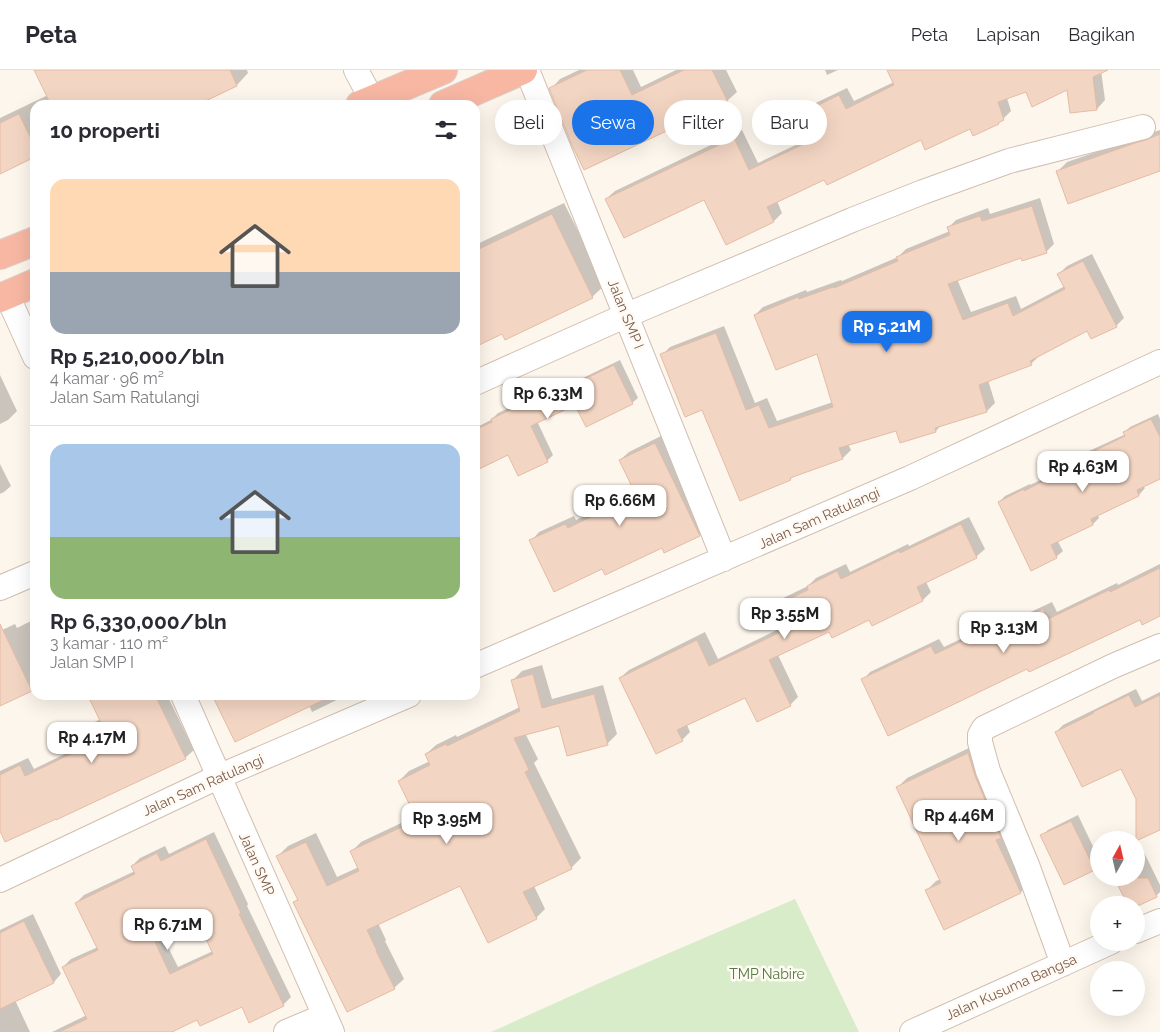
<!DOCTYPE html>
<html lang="id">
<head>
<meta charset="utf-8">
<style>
	:root { --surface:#fff; --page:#f7f7f7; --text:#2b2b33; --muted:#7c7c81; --line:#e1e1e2; --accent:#1a73e8 }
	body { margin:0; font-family:Raleway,sans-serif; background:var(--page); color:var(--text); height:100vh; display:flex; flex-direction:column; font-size:19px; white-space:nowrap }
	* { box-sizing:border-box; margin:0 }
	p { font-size:16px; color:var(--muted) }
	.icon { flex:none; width:28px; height:28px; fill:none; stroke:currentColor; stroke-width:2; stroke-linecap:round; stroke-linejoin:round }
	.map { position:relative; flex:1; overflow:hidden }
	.side { position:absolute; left:30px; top:30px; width:450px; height:600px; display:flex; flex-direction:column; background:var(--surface); border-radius:15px; box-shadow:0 5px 20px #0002 }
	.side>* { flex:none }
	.hud { position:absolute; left:495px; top:30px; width:475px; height:45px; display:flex; gap:10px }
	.needle { width:32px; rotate:8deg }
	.buttons { position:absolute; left:1090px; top:761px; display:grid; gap:10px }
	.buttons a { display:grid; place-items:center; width:55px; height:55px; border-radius:50%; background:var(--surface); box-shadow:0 5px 20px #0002; font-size:25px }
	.price { position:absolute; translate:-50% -42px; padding:0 11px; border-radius:10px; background:#fff; color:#222; font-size:16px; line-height:32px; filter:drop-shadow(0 1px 2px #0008) }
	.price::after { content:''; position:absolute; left:50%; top:30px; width:15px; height:11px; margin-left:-8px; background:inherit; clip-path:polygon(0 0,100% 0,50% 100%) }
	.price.selected { background:var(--accent); color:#fff }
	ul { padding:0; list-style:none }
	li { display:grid; align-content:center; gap:10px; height:265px; padding:0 20px }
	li+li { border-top:1px solid var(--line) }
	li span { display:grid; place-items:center; height:155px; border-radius:15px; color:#555 }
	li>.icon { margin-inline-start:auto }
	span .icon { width:90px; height:90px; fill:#fffc; stroke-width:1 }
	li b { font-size:21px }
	h2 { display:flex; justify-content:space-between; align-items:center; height:60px; padding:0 20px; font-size:21px }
	.pill { padding:0 18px; border-radius:22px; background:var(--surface); box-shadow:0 5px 20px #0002; font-size:18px; line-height:45px }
	.pill.selected { background:var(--accent); color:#fff }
	header { display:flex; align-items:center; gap:30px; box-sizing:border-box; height:70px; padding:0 25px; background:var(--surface); border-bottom:1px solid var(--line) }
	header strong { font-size:24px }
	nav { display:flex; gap:28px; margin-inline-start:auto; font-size:18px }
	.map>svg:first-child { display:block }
</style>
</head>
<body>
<header>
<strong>Peta</strong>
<nav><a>Peta</a><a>Lapisan</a><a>Bagikan</a></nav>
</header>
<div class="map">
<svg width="1160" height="962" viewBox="0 0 1160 962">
	<rect width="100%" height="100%" fill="#fdf6ec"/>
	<path fill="#d8ecc9" d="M795,829l64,133h-368l113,-51z"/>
	<path fill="#0003" fill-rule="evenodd" d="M36,0h211l1,3 -11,12 -43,20h-159v51l-35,16v-54l48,-23z
		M579,0h54l8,17 35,-17h50l11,22 -10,9 -142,67 -34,-79 9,-10z
		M825,0h13l-11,5z
		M900,0h201l4,30 -8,9 -26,3 -3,-24 -41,3 -20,7 4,13 -8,8 -82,19 -96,40 -48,23 5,12 -8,8 -48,22 -22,-45 -98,1 9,-8 127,-61 16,33 48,-23 -11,-23 8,-8 44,-21 7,13 40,-19z
		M1160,60v39l-103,3 10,-10z
		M1040,128l14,46 -8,8 -24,4 -65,23 14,33 45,-16 5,13 44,-23 -6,-12 8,-8 25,-12 32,64 -8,8 -29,4 -48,26 -8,8 -43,16 7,23 -8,8 -45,13 -6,7 -39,-2 -49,15 3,6 -8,8 -49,18 -4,3 -128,-124 8,-8 54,-21 31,77 12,-5 10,23 56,-19 -15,-50 -63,-37 8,-8 43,-17 1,2 34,-12 1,1 56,-24 8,-8 44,-18 -2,-3 8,-8 32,-12 2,6z
		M564,133l41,82 -13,12 -90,35 -27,13v-100z
		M620,290l18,38 -6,5h-56l-39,18 16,34 -6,6 -38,-8 -34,16v-41l16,-8 7,-7 29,-13 2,4z
		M0,305l17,36 -9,9 -8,4z
		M1158,344l2,5v51l-17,16 2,2 -6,7 -42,19 2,4 -6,6 -36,16 6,11 -7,6 -57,-55 6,-6 25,-12v1l54,-26 -1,-2 6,-6 37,-17 -2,-1 6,-6z
		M663,365l44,92 -8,8 -37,11 -60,21 -71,-26 8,-9 35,-16 2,4 60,-28 -16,-32 9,-8z
		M0,394l11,22 -7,6 -4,2z
		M969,447l16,32 -9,8 -50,25 5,10 -8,8 -50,24 -3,-6 -41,12 -51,25 20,42 -8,8 -45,-9 -58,29 3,7 -8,8 -62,-62 9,-8 76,-38 13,27 63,-31 -10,-20 8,-8 29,-14 8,-8 30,-14 4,8 58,-28 1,2z
		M1160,494v50l-20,5 -112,48 -165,13 7,-8 69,-33 5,8 46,-22 3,5 59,-28 5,10 60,-29 1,2z
		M475,505l3,7 -3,3z
		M35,549v67l-4,4 -31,14v-73l15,-7 2,4z
		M542,595l10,34 51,-14 14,49 -10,10 -47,-20 -35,9 13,26 -4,4 47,95 -10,10 -37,18 11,23 -9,9 -75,-34 -83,39 8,17 -1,1 19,38 -10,9 -99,-86 3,-4 -20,-42 10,-10 28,-13 21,44 22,-10 -8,-15 10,-10 55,-26 -17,-35 10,-10 21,-10 -4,-7 10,-9 20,-10 1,2 63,-30 -7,-27 9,-9z
		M1136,619l6,12 18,-9v136l-38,-61 -66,-35 7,-7z
		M96,625h71l27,55 -9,8 -185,71v-58l28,-13 6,11 39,-19 -5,-11 8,-8 25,-12 -10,-19z
		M213,625h134l-35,17 -3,-7z
		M977,674l53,139 -9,9 -76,36 -18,-38 9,-9 5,-2 -43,-92 9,-9z
		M1078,745l21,44v6l-4,4 -30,15 -23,-48 6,-6z
		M214,762l34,72 -1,2 44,91 -8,8h-41l-44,13 -29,14h-117l35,-17 -24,-48 8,-8 27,-12 -22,-44 8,-8 51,-24 -3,-5 8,-8 25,-12 4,8zM198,850l15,31 -35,16 -15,-30z
		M1137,768l23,47v7l-4,4 -20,9h-7l-13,-27h20v-38h-4z
		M33,844l28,60 -7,8 -39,18 15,32h-30v-102z"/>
	<path fill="#f3d5c3" stroke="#e6bba3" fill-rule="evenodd" d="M34,0h196l7,16 -40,19h-146z
		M587,0h33l12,25 52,-25h28l16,32 -144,68 -12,-25 -23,-57z
		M887,0h221l-15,7 4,33 -27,3 -3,-23 -35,17 -6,-15 -28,10 6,18 -6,3 1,1 -26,12 -3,-7 -45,21 -4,-10 -94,45 -3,-5 -57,27 7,15 -48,23 -22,-45 -80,38 -19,-39 129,-61 15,32 57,-27 -12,-26 45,-22 7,14 48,-24z
		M19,44l16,33v10l-35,17v-51z
		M1160,64v37l-92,33 -12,-33 79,-28 11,-3z
		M1032,136l15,47 -25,8 -1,-3 -73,26 15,36 45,-17 5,13 52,-27 -8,-15 26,-13 34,66 -26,12 -4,-8 -57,30 2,4 -53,20 8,27 -52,16 1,4 -36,11 -4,-12 -57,17 4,11 -53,19 1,2 -51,21 -38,-91 -17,7 -25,-63 56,-21 30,77 13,-5 10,23 64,-21 -16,-53 -41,16 -22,-55 44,-18 1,2 34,-12 1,1 64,-27 -2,-4 54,-22 -3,-8 33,-11 2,5z
		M552,144l41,84 -88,42 -3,-6 -27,13v-96z
		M614,295l19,39 -47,23 -11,-22 -44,21 17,36 -30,14 -10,-21 -33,16v-41l17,-8 -1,-3 30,-14 2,4z
		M1151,349l9,18v42l-23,11 2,6 -48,23 2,6 -42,20 6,13 -26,13 -33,-69 26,-13v2l60,-30 -2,-4 43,-21 -2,-4z
		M655,373l45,93 -36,17 -2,-5 -57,27 -3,-6 -48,23 -25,-52 36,-16 3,4 68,-33 -17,-35z
		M961,454l16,34 -60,29 6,14 -51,25 -3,-6 -37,18 -3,-6 -60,28 22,46 -34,16 -12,-24 -68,32 6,11 -27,13 -37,-76 78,-38 12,26 72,-34 -11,-24 38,-18 -1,-4 30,-15 4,8 58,-28 1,2z
		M1160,498v48l-18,9 -2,-5 -111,52 -2,-3 -139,67 -27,-57 70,-33 4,8 47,-22 3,5 58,-28 5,10 61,-29 1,2z
		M0,554l32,67 -32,15z
		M533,604l9,34 52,-14 14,51 -41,11 -8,-30 -45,12 15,32 -4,2 47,97 -49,23 14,27 -49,24 -28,-57 -93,44 10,21h-1l19,38 -48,23 -54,-110 5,-2 -22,-44 30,-14 21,44 32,-15 -9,-20 67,-31 -19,-39 32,-16 -5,-11 21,-10 1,2 73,-35 -9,-31z
		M100,625h55l31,64 -130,61v-1l-51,23 -5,-11v-56l20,-10 5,11 48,-23 -7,-14 35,-16 -11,-23z
		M212,625h122l-99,47z
		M1129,625l6,12 25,-12v135l-24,11v-42l-15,-30 -39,18 -27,-55 39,-19 -1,-1z
		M968,683l7,23 26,62 -5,2 25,53 -77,37 -19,-40 16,-7 -45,-96z
		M1071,751l24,49 -31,15 -24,-50z
		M206,769l35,74 -2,1 45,92 -35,17 -7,-16 -42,19 -3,-6 -25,12h-113l28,-13 -25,-52 36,-17 -23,-47 60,-29 -4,-8 26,-13 4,8zM198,852l15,32 -43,20 -15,-32z
		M1114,808h34l9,19 -17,8h-12z
		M24,851l30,62 -54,26v-76z"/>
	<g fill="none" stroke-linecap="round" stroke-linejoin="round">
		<defs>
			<path id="minor" d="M356,0l16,30
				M527,0l197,489
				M7,225l28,62
				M475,313l152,-68 225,-95 71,-28 86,-31 134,-34
				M0,518l35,-15
				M475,596l435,-188 250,-116
				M183,625l149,337
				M0,810l218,-103 191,-82
				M1136,861l24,-10
				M1063,894l-36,-99 -39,-94 -8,-29v-7l4,-7 129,-62 47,-20
				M286,962l38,-16
				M912,962l199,-90"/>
			<path id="highway" d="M360,35l83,-35
				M443,35l80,-35
				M0,185l35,-14
				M0,228l35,-15"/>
		</defs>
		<use href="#minor" stroke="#d1beb0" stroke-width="26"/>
		<use href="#highway" stroke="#dad1cd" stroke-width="30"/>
		<use href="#minor" stroke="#fff" stroke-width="24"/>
		<use href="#highway" stroke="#f7b7a3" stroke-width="28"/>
	</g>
	<g text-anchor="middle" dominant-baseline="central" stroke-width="5" stroke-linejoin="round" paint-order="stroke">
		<g font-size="14" fill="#7a5c4d" stroke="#fffaf3">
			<text transform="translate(626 244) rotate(68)">Jalan SMP I</text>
			<text transform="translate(819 448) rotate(-24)">Jalan Sam Ratulangi</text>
			<text transform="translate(203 715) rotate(-24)">Jalan Sam Ratulangi</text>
			<text transform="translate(257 794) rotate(66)">Jalan SMP</text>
			<text transform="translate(1011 917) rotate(-24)">Jalan Kusuma Bangsa</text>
		</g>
		<g font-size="14" fill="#537a41" stroke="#fffaf3">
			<text x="767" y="904">TMP Nabire</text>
		</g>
	</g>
</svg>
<div class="buttons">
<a><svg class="needle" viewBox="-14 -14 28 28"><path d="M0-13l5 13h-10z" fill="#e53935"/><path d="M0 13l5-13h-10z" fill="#7c7c81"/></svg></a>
<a>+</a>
<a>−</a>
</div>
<b class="price selected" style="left:887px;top:283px">Rp 5.21M</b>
<b class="price" style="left:548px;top:350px">Rp 6.33M</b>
<b class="price" style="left:1083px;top:423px">Rp 4.63M</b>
<b class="price" style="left:620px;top:457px">Rp 6.66M</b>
<b class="price" style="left:785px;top:570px">Rp 3.55M</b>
<b class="price" style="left:1004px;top:584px">Rp 3.13M</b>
<b class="price" style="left:92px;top:694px">Rp 4.17M</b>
<b class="price" style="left:959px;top:772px">Rp 4.46M</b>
<b class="price" style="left:447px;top:775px">Rp 3.95M</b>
<b class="price" style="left:168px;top:881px">Rp 6.71M</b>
<div class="hud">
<a class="pill">Beli</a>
<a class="pill selected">Sewa</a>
<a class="pill">Filter</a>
<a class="pill">Baru</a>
</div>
<section class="side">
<h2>10 properti<svg class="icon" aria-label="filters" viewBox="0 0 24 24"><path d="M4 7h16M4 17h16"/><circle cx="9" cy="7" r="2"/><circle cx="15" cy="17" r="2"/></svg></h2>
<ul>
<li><span style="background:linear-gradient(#ffd9b3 60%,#9aa5b1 0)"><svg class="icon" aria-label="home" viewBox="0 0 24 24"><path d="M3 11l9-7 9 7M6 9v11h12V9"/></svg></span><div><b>Rp 5,210,000/bln</b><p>4 kamar · 96 m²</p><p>Jalan Sam Ratulangi</p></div></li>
<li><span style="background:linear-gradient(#a9c7e8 60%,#8fb573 0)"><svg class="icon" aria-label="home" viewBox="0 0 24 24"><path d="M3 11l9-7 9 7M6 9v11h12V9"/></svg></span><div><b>Rp 6,330,000/bln</b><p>3 kamar · 110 m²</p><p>Jalan SMP I</p></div></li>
</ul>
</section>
</div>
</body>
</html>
